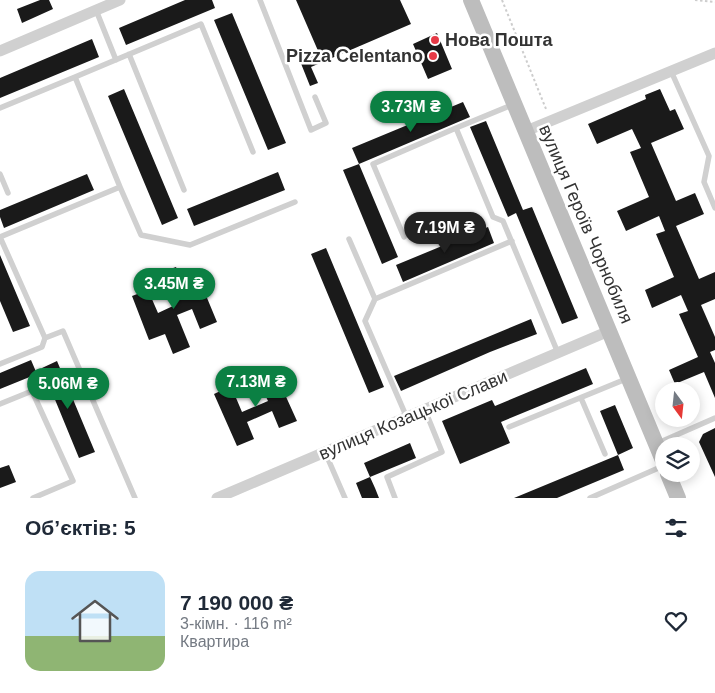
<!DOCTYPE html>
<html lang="uk">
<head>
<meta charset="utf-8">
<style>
	:root { --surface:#fff; --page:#f6f6f7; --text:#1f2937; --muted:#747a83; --line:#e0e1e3; --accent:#0b8043 }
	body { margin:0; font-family:Helvetica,sans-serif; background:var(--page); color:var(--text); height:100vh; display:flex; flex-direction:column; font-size:19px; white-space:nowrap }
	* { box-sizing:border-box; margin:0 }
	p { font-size:16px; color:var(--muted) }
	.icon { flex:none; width:28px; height:28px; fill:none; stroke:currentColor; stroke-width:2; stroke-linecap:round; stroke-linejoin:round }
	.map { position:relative; height:498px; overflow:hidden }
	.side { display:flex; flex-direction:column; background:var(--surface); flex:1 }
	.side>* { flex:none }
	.needle { width:32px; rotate:165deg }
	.fabs { position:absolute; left:655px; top:382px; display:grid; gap:10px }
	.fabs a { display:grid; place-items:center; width:45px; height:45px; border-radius:50%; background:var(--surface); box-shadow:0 2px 12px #0003; font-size:25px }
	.price { position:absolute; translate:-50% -42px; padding:0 11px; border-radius:18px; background:var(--accent); color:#fff; font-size:16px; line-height:32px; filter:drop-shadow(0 1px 2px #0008) }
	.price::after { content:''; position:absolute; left:50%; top:30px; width:15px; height:11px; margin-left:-8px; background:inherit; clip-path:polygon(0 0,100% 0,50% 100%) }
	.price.current { background:#222; color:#fff }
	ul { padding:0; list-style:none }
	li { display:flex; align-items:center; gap:15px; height:125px; padding:0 25px }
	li+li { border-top:1px solid var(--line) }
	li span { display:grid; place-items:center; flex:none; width:140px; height:100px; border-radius:15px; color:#555 }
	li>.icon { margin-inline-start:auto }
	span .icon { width:60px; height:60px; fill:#fffc; stroke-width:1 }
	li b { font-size:21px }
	h2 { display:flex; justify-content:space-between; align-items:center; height:60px; padding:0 25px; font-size:21px }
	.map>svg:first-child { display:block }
</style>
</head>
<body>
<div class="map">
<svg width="715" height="498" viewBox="0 0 715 498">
	<rect width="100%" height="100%" fill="#fff"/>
	<path fill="#1a1a1a" d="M40,0h9l4,9 -31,14 -5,-14z
		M185,0h27l3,8 -89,37 -7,-17z
		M296,0h104l11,24 -100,43 7,16 -8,3 -10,-25 19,-8z
		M232,13l54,130 -18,7 -54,-130z
		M437,33l15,36 -24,10 -15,-35z
		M92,39l7,18 -99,41v-20z
		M124,89l54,129 -16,7 -54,-129z
		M660,89l10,22 5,-2 9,20 -33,14 25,58 19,-8 9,21 -28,12 23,53 16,-7v27l-14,6 14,32v13l-5,2 5,11v35l-11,-26 -29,12 -6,-14 29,-13 -19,-43 9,-3 -7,-16 -29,13 -7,-18 29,-13 -18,-43 9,-3 -6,-15 -33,15 -9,-20 32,-14 -19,-45 11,-4 -9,-19 -35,15 -9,-20 58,-25 -1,-4z
		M463,102l7,15 -111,47 -7,-16z
		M486,121l37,89 9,-3 46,111 -16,6 -46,-111 -8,4 -38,-90z
		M359,164l39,93 -16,7 -39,-94z
		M278,172l7,18 -91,36 -7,-17z
		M87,174l7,16 -90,38 -4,-11v-7z
		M488,227l6,16 -91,39 -7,-17z
		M326,248l58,139 -15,6 -58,-139z
		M0,255l30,71 -17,6 -13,-31z
		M176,267l8,20 16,-6 17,41 -17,7 -8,-20 -15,6 13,32 -17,7 -8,-20 -16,6 -17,-44 16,-6 10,23 15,-7 -14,-33z
		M531,319l6,15 -47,18 -89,39 -7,-15z
		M31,360l6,14 -37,15v-16z
		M57,361l38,91 -16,6 -37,-90z
		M273,368l24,53 -18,7 -7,-17 -25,11 7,17 -17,7 -23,-52 17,-8 11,26 26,-11 -12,-25z
		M586,368l7,16 -92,38 9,21 -50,21 -18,-43 50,-21 3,6z
		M615,405l18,43 -15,7 -18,-44z
		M715,428v49l-16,-35 4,-8z
		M410,443l6,15 -46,19 -6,-14z
		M618,455l6,15 -67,28h-43z
		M9,465l7,17 -16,6v-20z
		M370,477l5,11 4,10h-17l-6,-15z"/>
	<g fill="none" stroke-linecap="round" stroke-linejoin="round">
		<path stroke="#cdcdcd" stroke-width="2" stroke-dasharray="2.5 2.5" stroke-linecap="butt" d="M502,0l44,109
			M695,0l20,2"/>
		<path stroke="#d0d0d0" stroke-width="5.5" d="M260,0l51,130 15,-7 -11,-26
			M96,10l20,50
			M129,54l55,136
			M671,71l38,85 -5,26 11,26
			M75,77l126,-53 52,128
			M0,108l75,-31 45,110
			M456,128l58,-24
			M0,174l8,19
			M404,237l-31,-73 83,-36 37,89 10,4 55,132
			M349,239l26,60
			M0,364l42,-17 3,-9
			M581,398l24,56
			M0,404l32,-13 41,90 -40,17
			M407,418l-42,-97 10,-22 137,-58
			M509,427l117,-48
			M658,443l57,-25
			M325,452l20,46
			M135,498l-72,-167 -18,7 -45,-101 120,-50 21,48 49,10 105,-43
			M395,498l-8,-21 55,-25 -17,-42
			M590,498l73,-32"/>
		<path stroke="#d0d0d0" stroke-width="11" d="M0,51l120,-51
			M526,131l189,-78
			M217,498l392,-167"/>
		<path stroke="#bdbdbd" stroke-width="16" d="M471,0l193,463
			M668,474l10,24"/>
	</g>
	<g fill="#e63946" stroke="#fff" stroke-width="2">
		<circle cx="435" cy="40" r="5"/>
		<circle cx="433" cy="56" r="5"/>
	</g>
	<g text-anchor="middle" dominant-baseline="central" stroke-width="5" stroke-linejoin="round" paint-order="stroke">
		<g font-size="18" font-weight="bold" fill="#333" stroke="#fff" text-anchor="start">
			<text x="445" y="40">Нова Пошта</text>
			<text x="423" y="56" text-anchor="end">Pizza Celentano</text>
		</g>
		<g font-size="18" fill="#333" stroke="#fff">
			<text transform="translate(586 224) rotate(67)">вулиця Героїв Чорнобиля</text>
			<text transform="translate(413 415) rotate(-23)">вулиця Козацької Слави</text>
		</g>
	</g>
</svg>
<div class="fabs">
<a><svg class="needle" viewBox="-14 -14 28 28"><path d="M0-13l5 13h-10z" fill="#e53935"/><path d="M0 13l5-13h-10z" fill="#747a83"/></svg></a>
<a><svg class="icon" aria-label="layers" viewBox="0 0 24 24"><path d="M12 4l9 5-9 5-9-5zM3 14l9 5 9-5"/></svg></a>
</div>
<b class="price" style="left:411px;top:133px">3.73M ₴</b>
<b class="price current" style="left:445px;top:254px">7.19M ₴</b>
<b class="price" style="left:174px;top:310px">3.45M ₴</b>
<b class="price" style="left:256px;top:408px">7.13M ₴</b>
<b class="price" style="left:68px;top:410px">5.06M ₴</b>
</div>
<section class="side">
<h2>Об’єктів: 5<svg class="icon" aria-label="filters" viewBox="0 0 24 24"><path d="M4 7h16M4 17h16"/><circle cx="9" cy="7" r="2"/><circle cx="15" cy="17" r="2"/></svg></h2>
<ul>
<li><span style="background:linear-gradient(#bfe0f5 65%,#8fb573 0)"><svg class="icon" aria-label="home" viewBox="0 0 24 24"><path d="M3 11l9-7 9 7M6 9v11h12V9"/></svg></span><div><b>7 190 000 ₴</b><p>3-кімн. · 116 m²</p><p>Квартира</p></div><svg class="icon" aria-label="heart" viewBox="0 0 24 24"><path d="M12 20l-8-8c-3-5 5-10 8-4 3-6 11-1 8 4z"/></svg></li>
</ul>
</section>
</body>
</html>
